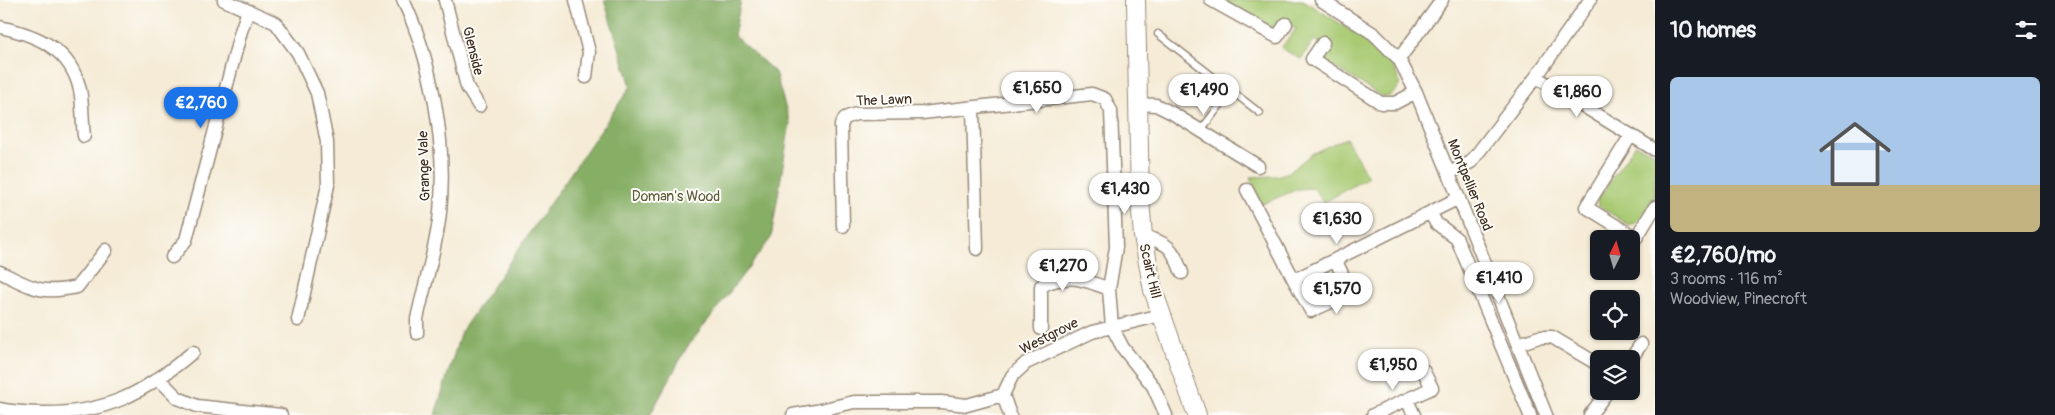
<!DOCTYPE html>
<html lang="en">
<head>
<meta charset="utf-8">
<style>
	:root { --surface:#171b24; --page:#20242c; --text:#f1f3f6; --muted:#9ea1a6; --line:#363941; --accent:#1a73e8 }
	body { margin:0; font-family:Pangolin,sans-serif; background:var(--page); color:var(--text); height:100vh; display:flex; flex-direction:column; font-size:19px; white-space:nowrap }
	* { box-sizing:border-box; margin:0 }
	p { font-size:16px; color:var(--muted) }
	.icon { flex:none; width:28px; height:28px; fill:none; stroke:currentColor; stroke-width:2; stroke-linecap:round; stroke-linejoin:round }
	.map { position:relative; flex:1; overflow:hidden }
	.panel { display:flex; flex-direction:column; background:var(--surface); width:400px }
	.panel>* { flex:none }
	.needle { width:32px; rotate:5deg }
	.controls { position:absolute; left:1590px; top:230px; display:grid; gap:10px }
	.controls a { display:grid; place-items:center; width:50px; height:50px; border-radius:8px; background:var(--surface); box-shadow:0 1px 4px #0004; font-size:25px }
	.price { position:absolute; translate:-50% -42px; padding:0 11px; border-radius:18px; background:#fff; color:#222; font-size:16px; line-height:32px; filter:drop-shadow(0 1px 2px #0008) }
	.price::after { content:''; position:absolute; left:50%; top:30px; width:15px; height:11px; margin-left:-8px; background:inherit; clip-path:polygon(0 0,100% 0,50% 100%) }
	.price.on { background:var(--accent); color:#fff }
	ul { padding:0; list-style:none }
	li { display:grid; align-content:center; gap:10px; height:265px; padding:0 15px }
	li+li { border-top:1px solid var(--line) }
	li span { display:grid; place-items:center; height:155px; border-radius:8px; color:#555 }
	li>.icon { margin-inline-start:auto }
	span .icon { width:90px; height:90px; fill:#fffc; stroke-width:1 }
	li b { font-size:21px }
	h2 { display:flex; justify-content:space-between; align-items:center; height:60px; padding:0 15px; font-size:21px }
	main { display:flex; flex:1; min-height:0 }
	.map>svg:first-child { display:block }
</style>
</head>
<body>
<main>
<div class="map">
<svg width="1655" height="415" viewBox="0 0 1655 415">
	<rect width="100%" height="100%" fill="#fdfcf7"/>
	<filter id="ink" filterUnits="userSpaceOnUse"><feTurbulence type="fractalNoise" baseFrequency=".02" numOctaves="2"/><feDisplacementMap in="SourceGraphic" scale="10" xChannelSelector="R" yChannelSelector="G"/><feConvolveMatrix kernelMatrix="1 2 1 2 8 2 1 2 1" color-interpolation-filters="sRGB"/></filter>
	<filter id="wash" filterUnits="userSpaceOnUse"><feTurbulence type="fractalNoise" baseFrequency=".0096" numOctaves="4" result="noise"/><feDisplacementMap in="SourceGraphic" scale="20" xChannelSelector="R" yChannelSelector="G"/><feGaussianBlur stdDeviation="1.12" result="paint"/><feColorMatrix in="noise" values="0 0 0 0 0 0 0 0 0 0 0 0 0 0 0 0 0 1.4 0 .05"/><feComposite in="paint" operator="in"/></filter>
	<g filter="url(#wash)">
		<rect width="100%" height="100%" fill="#f5ebd6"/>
		<path fill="#a9ca73" stroke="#727a48" d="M1221,0h82l77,49 13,17 7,17c-3,8 -8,14 -17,14l-58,-36 5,-11 -16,-10 -13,19 -20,-11 15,-19 -14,-9 -9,9z
			M1346,138l22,39 -45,26 -9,-15 -16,1 -36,15 -12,-27 27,-1 12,-4 24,-19z
			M1635,145l20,8v42l-17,27 -9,3 -30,-19 -1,-7z
			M1330,271l7,3 5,8c-4,13 -17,15 -29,19l-7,-19z"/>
		<path fill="#86ae65" stroke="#606c42" d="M604,0h137l-7,36 41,36 15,51 -19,115 -85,111 -36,66h-215l26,-83 170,-246z"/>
	</g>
	<g filter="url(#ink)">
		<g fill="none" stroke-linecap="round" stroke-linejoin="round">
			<defs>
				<path id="lane" d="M1158,34l102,79
					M1201,130l30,-39"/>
				<path id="street" d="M224,0l52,23 22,30 19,40 10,49 1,43 -30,135
					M403,0c29,60 44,145 37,212 -3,33 -16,74 -23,107v14
					M445,0l22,87 12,19
					M576,0l13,52 -3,25
					M1211,0l66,37 9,-13
					M1321,0l53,34 25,25 17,33 130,323
					M0,27c37,8 71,22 80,63 3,14 2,31 4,46
					M1323,43l-11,16 69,44h14l21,-11
					M1399,59l43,-59
					M1536,77l119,73
					M1137,104l19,1 16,8 86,53
					M973,108l4,141
					M1631,135l-45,72 50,31 19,-31
					M1449,173l22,-11 65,-85 54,-77
					M1247,190l47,90 165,-82
					M1431,214l5,9 21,16 73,176
					M843,226l-2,-101 4,-7 11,-4 66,-1 170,-19 13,5 6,12 5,136 -7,42 3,38 11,21 30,38 13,29
					M1143,236c27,8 29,11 39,37
					M172,257l14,-17 55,-209 7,-20
					M0,272c32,16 41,23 77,15l29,-37
					M1294,280l17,31 40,-18 -15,-32
					M1041,329v-43c27,-13 42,-7 68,3
					M1518,344l21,-7h13l47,28
					M1631,359l10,-15
					M160,380l18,18 19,8 84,9
					M1003,395l7,20
					M1407,400l7,15
					M0,409c12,3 25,3 38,4 68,2 106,-20 155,-61
					M816,411l38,-9h87l26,3 36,-10 9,-19 14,-13 66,-31 69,-17
					M793,415l23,-4 1,4
					M1373,415l59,-27 -9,-18
					M1590,415l18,-24"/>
				<path id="secondary" d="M1136,0l4,200 3,36 10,54 44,125"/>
			</defs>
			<use href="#lane" stroke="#988a7a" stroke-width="9"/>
			<use href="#street" stroke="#988a7a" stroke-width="15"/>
			<use href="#secondary" stroke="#988a7a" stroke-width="20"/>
			<use href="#lane" stroke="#fff" stroke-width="6"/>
			<use href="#street" stroke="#fff" stroke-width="12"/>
			<use href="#secondary" stroke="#fff" stroke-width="18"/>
		</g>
	</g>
	<g text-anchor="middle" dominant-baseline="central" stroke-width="4" stroke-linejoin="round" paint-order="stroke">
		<g font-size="14" fill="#3b2a1e" stroke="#fdfcf7">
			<text transform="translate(473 51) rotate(76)">Glenside</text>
			<text transform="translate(884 100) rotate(-2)">The Lawn</text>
			<text transform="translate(424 166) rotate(-92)">Grange Vale</text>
			<text transform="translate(1470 185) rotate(68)">Montpellier Road</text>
			<text transform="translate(1150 271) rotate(77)">Scairt Hill</text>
			<text transform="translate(1049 336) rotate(-27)">Westgrove</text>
		</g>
		<g font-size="14" fill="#5c5a38" stroke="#fdfcf7">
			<text x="676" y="196">Doman's Wood</text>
		</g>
	</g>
</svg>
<div class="controls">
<a><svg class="needle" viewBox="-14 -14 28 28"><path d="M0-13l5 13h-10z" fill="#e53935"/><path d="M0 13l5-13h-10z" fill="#9ea1a6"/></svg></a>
<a><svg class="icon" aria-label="locate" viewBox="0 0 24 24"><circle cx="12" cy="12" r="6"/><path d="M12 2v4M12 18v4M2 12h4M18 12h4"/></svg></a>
<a><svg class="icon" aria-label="layers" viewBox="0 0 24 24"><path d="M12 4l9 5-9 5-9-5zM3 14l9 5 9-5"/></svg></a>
</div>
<b class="price" style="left:1037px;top:114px">€1,650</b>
<b class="price" style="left:1204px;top:116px">€1,490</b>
<b class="price" style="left:1577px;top:118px">€1,860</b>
<b class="price on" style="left:201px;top:129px">€2,760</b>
<b class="price" style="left:1125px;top:215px">€1,430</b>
<b class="price" style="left:1337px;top:245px">€1,630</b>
<b class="price" style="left:1063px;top:292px">€1,270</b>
<b class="price" style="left:1499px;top:304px">€1,410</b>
<b class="price" style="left:1337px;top:315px">€1,570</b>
<b class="price" style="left:1393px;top:391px">€1,950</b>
</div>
<section class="panel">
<h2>10 homes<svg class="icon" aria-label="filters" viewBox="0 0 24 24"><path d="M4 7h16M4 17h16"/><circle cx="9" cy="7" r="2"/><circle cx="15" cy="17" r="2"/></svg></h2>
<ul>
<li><span style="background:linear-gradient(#a9c7e8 70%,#c2b280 0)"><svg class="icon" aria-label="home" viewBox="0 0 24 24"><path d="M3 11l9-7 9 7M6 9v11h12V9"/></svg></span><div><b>€2,760/mo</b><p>3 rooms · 116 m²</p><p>Woodview, Pinecroft</p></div></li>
</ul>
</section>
</main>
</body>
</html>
